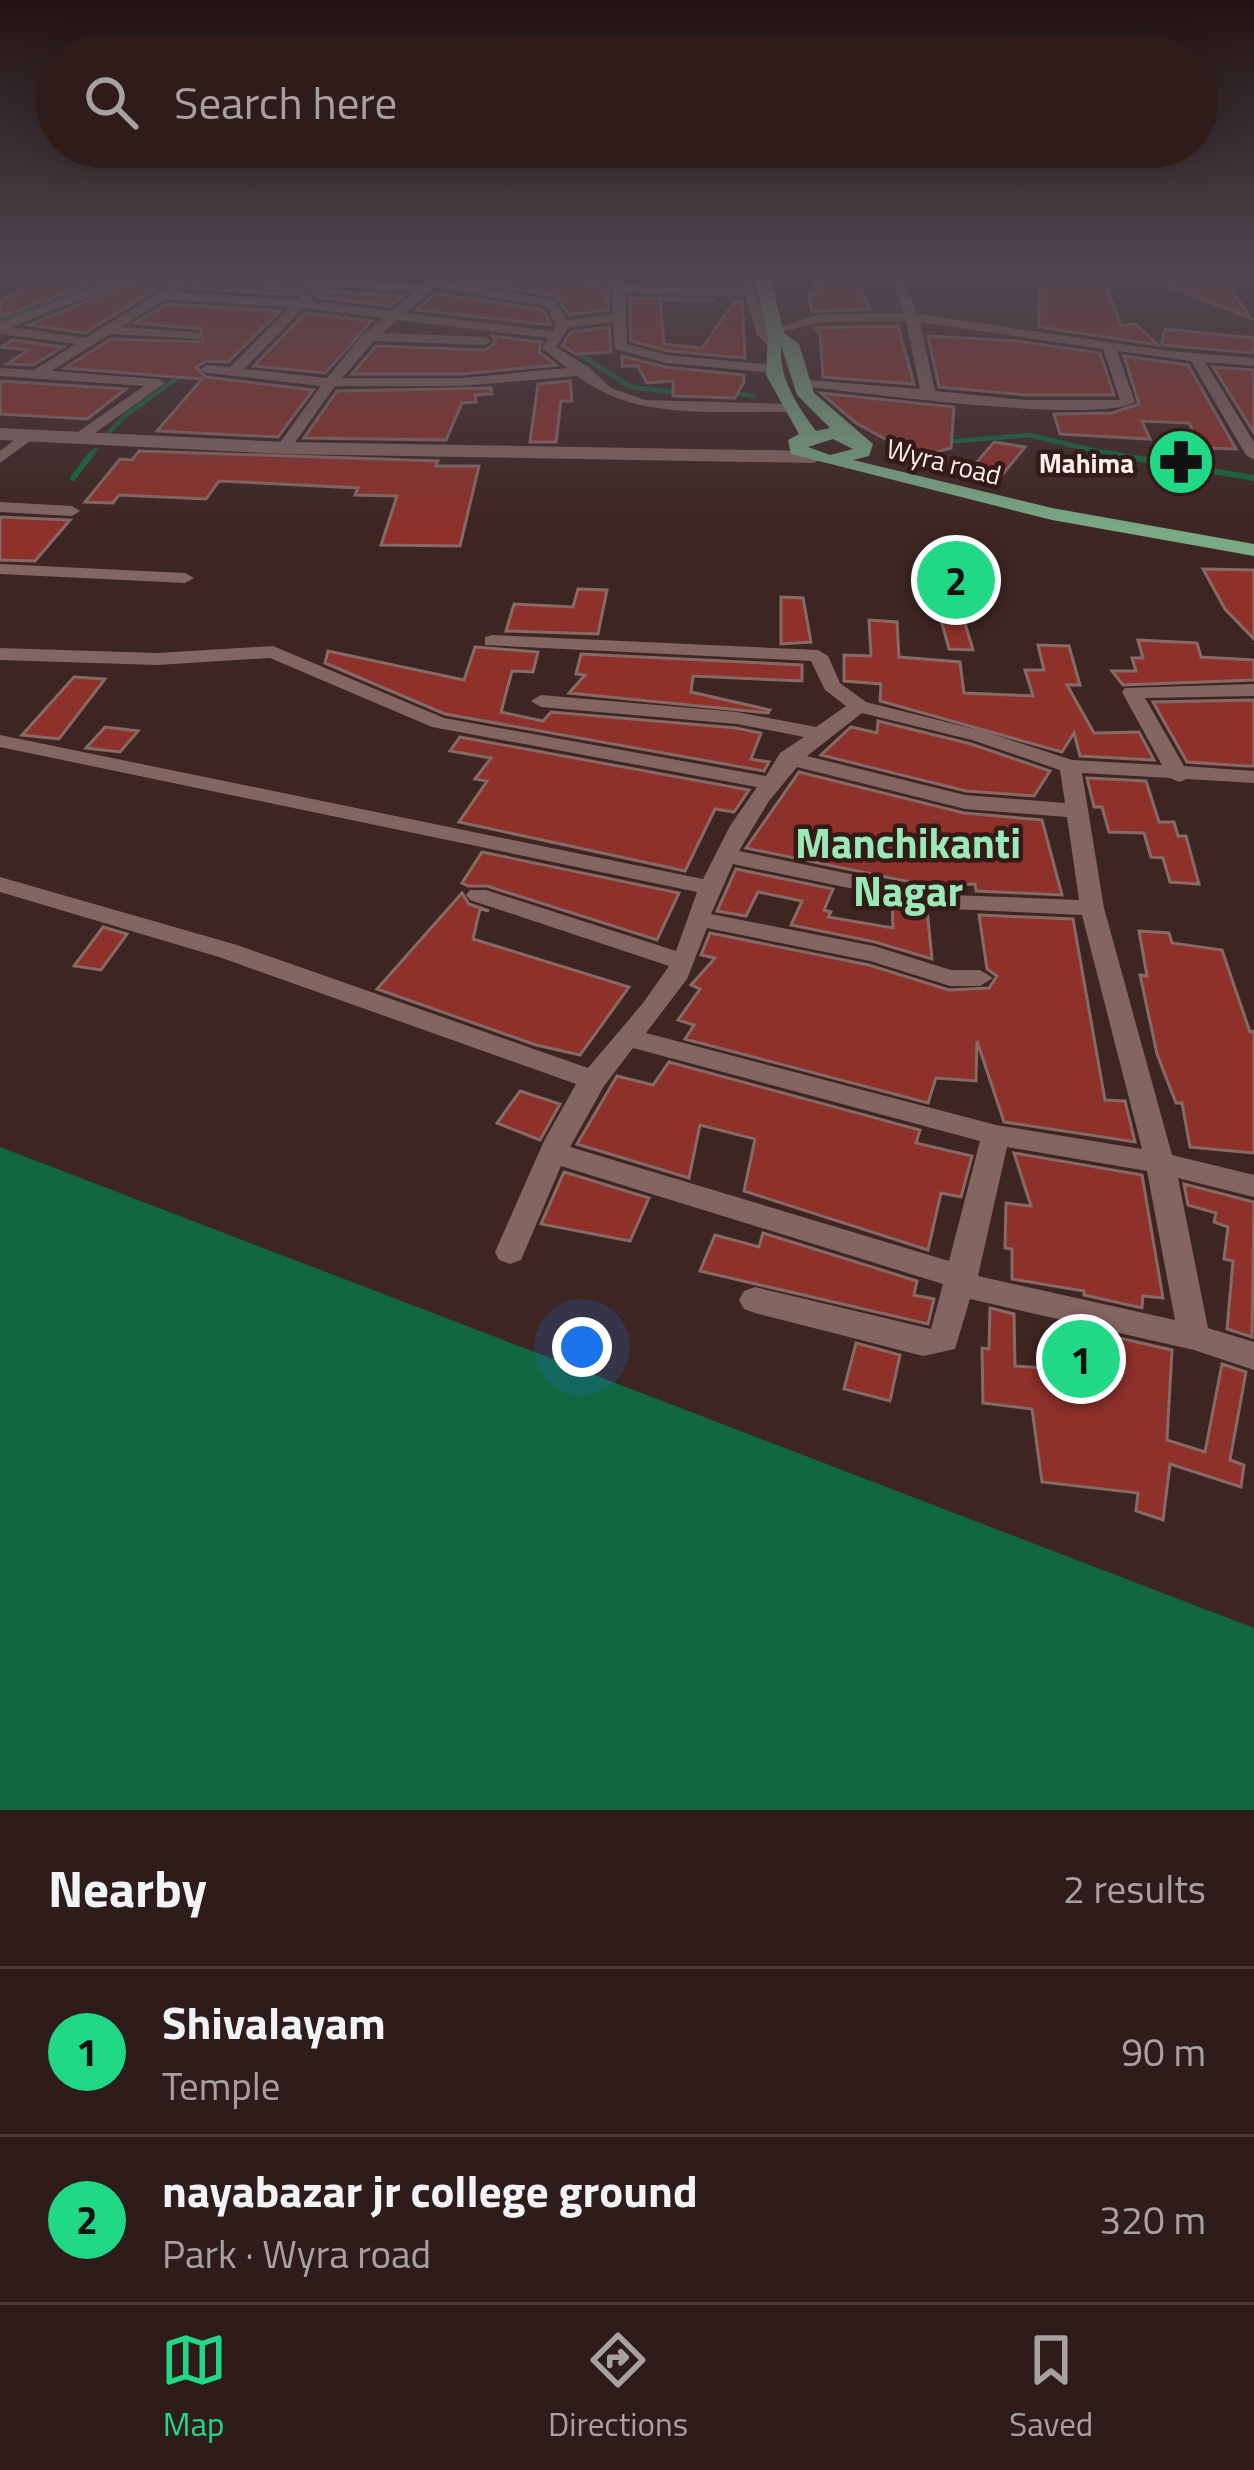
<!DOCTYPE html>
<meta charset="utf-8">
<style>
body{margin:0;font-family:"Titillium Web",sans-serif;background:#3a2927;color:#f1f3f6}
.you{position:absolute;left:582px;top:1347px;width:42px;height:42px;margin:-30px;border:9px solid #fff;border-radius:50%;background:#1a73e8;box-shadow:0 0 0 18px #1a73e833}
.badge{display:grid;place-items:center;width:78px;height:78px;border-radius:50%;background:#21d887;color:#111;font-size:39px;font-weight:700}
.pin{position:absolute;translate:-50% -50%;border:6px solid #fff;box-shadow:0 3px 12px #0006}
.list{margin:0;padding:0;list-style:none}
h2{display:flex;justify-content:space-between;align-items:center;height:156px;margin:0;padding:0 48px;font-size:51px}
h2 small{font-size:39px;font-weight:400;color:#a7a1a2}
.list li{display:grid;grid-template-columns:78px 1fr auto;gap:36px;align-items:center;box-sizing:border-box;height:168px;padding:0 48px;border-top:3px solid #493a39}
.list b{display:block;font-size:45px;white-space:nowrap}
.list p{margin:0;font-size:39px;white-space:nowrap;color:#a7a1a2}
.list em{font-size:39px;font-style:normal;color:#a7a1a2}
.icon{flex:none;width:66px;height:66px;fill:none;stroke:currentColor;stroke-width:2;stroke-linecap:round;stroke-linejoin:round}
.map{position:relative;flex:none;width:1254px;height:1810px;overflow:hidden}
.search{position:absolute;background:#2e1c1a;box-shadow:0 6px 30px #0003;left:36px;right:36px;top:36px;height:132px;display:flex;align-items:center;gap:30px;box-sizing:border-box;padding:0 42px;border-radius:66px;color:#a7a1a2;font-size:45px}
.sheet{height:492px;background:#2e1c1a}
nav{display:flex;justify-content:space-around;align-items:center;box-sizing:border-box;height:168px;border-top:3px solid #493a39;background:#2e1c1a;font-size:33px;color:#a7a1a2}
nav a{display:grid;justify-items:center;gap:6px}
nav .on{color:#21d887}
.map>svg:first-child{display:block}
.water{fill:#11673f}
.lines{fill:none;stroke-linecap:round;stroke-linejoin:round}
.stream-far1{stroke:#11673f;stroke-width:4.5}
.stream{stroke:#11673f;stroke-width:6}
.building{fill:#8e312a;stroke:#876a66;stroke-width:3}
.minor{fill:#836662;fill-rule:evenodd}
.tertiary{fill:#836662;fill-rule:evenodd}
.primary{fill:#79a985;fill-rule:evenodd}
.labels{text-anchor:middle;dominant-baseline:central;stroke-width:9;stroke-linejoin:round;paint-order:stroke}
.far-street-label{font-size:27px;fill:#ffeeeb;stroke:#331b18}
.far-poi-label{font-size:27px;font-weight:bold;fill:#ffeeeb;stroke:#331b18;text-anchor:end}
.district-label{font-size:42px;font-weight:bold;fill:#9be8b9;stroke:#331b18}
</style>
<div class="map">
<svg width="1254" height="1810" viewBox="0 0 1254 1810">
<rect width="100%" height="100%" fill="#3d2522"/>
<!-- water -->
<path class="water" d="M0,1147L1254,1628V1810H0Z"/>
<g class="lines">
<!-- stream-far1 -->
<path class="stream-far1" d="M450,277L474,285L525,290
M0,320L128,277
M571,349L631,387L681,393
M732,393L754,396
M104,437L126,415L204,359
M944,442L1029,435L1118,456
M90,456L95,450"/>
<!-- stream -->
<path class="stream" d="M1106,453L1254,478
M73,478L92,453"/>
</g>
<!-- building -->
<path class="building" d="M48,277H110L0,317V301Z
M144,277H176L85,333L29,325Z
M202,277H257L267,287L304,290L296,295L190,288Z
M477,277L566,278L608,290V310L569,315L556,296L469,281Z
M1040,277H1103L1121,325L1135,324L1158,345L1039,327Z
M1145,277H1215L1226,281L1250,318Z
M814,283H857L870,309L812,312L809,293H817Z
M311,290L403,296L390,306L317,297Z
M436,293L543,310L551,325L416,310Z
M630,298L715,300H660L664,344L702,348L735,301H742L745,358L668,351L631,341Z
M167,304L280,311L228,362L207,361L196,367L206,377L313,390L278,437L157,431L202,379L65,368L111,339L203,342L201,329L135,323Z
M305,313L372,321L325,373L254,366Z
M898,326L914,384L823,377L820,334L814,328Z
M609,327L611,352L576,354L562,346L571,332Z
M1165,329L1254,338V353L1161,345Z
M492,336L541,342L539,352L556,365L462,374H352L376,346L485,350L496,343Z
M928,336L1017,341L1100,353L1114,395H1026L939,387Z
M12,340L63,347L33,365L7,364L28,350L1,347Z
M622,356L665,367L744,375V382L735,398L673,396V381L647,383L638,366H622Z
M1124,356L1188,365L1236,449L1202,448L1189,423L1142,421L1150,439L1060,434L1054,414L1112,413L1139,404Z
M1213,367L1254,370V433Z
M0,381L126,389L87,419L0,414Z
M570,381L572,401H561L556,442H530L538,384Z
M491,388L492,394L475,395L476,402L462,403L446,440L304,438L337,391Z
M821,393L954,407L951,448L918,457L856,423Z
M994,442L1025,447L1002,475L971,469Z
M139,451L438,461L436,466H479L460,546L381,545L397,496L355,495L358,488L219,481L206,499L119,495L113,503L85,502L120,459L132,460Z
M0,517L70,520L35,561L0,560Z
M1203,569L1254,570V639L1225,609Z
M578,589L607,590L598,634L506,631L514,604L573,607Z
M781,597L803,598L811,642L781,644Z
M938,609L961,610L973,650L949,649Z
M869,620L897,622L899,657L960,662L964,693L1033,696L1025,670H1044L1038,645L1069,646L1080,685H1067L1094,733L1139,732L1154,760L1080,756L1074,733L1062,752L880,701L881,684L844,681V655L871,656Z
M1138,640L1197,643L1201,657L1254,660V680L1123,685L1112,671H1136L1132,658H1143Z
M475,647L538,652L533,672L512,671L501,712L543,721L551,712L736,728L761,733L751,759L769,762L764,771L445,714L325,663L328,651L464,680Z
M581,654L802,665V681L693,676L691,692L770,710L768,713L569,693L585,675L576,674Z
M74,677L105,679L59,739L22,735Z
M1254,700V766H1246L1187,762L1153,702Z
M878,721L971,744L1050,771L1034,796L966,791L821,755L851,727L877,733Z
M105,727L138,731L120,752L86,748Z
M460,737L749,790L734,812L715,809L685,871L459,822L487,781L475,779L491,758L450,751Z
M799,772L964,813L1042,820L1062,895L976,891L975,884L925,885L746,848Z
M1087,778L1146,781L1159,822H1174L1178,836H1186L1199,884L1170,882L1163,858L1151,857L1144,833L1109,832L1102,807H1094Z
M482,852L679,893L657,940L487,886H468L462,883Z
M736,869L833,889L824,910L831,912L828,917L893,928L892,901L927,909L932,959L875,942L791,925L802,901L758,892L746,916L717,911Z
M462,893L469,904L489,911L480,909L473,939L629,987L580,1055L536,1045L377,989Z
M979,915L1073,919L1105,1100L1125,1101L1135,1142L1004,1122L977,1041L976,1081L936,1078L928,1103L685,1039L694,1025L678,1020L700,989L691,985L715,958L701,955L710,933L869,965L949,990L989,988L997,976L987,969Z
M103,927L127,934L101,970L74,966Z
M1139,931L1169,933L1172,943L1222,950L1250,1032L1254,1031V1153L1190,1147L1182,1103H1176L1157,1054L1140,975L1147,976Z
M669,1062L920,1130L916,1143L972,1156L961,1197L941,1193L928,1250L744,1191L755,1139L700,1125L689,1178L577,1144L617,1076L653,1085Z
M520,1091L560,1104L540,1140L497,1123Z
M1014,1153L1142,1175L1163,1298L1143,1296L1142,1308L1084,1295V1291L1012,1279V1249L1005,1248L1006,1203L1031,1206Z
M564,1172L649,1198L630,1241L541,1224Z
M1184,1184L1254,1202L1252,1337L1227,1329L1233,1261L1224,1259L1228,1227L1214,1222L1216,1213L1188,1205Z
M763,1233L917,1281L914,1295L934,1299L928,1324L700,1271L715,1235L759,1247Z
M990,1308L1014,1314L1015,1366L1084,1371V1330L1172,1350L1167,1440L1205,1452L1222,1364L1246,1372L1230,1460L1244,1465L1241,1487L1170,1464L1163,1520L1136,1511L1138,1493L1042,1482L1032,1409L983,1403L982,1348L989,1349Z
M856,1343L900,1355L890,1401L844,1389Z"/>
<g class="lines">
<!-- minor -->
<path class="minor" d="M0,277H11L0,283Z
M123,277H140L11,327L86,338L184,277H198L177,292L297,300L307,293L313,297L310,301L391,311L415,292L267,283L261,279L293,277L424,285L433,280L555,300L567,320L613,314L612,286L570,277H624V285L744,289L741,280L749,277L769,331L820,314L904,313L891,277H903L917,314L1169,351L1254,358V366L1205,362L1254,442V460L1246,455L1191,361L1117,351L1135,402C1097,425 858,392 800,386L795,385V379L920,389L906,321L821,322L771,335L778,344L771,348L757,335L746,297L625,293L627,344L667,355L775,365L782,369L775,373L666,363L615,349L613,322L568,328L556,347L590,368L611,388L645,400L789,404L796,408L789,412C717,410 637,422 577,376L462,386H335L289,451L284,453L276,448L321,386L207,373L200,369L207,365L230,367L290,307L166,299L121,327L195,332L200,333V339L110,334L51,371L158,379L165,383L85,440H75V434L144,386L0,376V368L34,370L76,344L0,334V322ZM435,288L546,306L556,325L553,331L405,313ZM303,308L384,318L363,334L327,378L244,369ZM397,320L548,338L542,348L567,368L462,378H342L374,341L485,345L492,341L485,337L382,333ZM920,322L1103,349L1120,400H1026L935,391Z
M1238,277H1251L1254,289Z
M25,432L38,435L0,463V451Z
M0,502L72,506L80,511L72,516L0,512Z
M0,564L185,573L194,578L185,583L0,574Z
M492,635L818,650L828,656L840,683L866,702L986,732L1072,760L1162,765L1122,692L1125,688L1254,684V696L1145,698L1184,766L1254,771V783L1187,779L1179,782L1170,778L1082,773L1104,908L1172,1155L1254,1175V1197L1178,1178L1208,1328L1254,1342V1370L1194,1350L970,1299L955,1349L923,1356L755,1313L744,1309L739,1300L744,1291L755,1287L931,1329L943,1284L561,1166L521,1260L510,1264L499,1260L495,1252L544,1141L576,1084L219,957L0,892V877L237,945L588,1068L643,1003L669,966L470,900L466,895L470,890H486L676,951L697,892L0,747V735L703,879L730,826L757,787L432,727L270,658L157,665L0,660V648L157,653L273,646L444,718L766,776L780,753L804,737L737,724L541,707L531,701L541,695L737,712L816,727L846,706L825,690L811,661L485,645V637ZM862,713L972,740L1060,770L1065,803L965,795L807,756ZM797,767L965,809L1067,817L1079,900L951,895L739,851L769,801ZM733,864L951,909L1082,915L1142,1149L996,1125L646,1033L687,979L707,928L870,961L950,986H980L993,978L980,970H951L874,946L711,914ZM633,1048L980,1141L949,1261L570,1147L604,1086ZM1007,1147L1147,1171L1175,1320L978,1276Z"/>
<!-- tertiary -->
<path class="tertiary" d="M0,428L284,442L814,451L824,457L814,463L284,454L0,440Z"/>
<!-- primary -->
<path class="primary" d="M754,277H770L784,333L799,344L814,393L873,444L869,456L853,460L1052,508L1254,544V556L1052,520L791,454L788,440L799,434L766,375L768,336ZM781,346L797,395L830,428L816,431C797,405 779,379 781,346ZM833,439L853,449L830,455L808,447Z"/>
</g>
<!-- sky -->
<linearGradient id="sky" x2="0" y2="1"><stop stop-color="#221413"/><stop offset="0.52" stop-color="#51464f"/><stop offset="1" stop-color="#51464f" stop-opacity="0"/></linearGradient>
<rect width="1254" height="530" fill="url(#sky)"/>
<!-- icons -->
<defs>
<symbol id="pharmacy-disc" viewBox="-11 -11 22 22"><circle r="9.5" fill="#21d887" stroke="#331b18"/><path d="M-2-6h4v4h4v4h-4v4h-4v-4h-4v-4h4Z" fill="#111"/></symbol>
</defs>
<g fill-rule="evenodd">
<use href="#pharmacy-disc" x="1143" y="424" width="76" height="76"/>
</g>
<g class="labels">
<!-- far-street labels -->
<g class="far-street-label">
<text transform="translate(944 461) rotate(14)">Wyra road</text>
</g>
<!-- far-poi labels -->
<g class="far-poi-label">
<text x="1134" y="462">Mahima</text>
</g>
<!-- district labels -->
<g class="district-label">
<text x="908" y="842">Manchikanti<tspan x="908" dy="48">Nagar</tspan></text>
</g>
</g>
</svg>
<div class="you"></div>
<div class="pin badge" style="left:1081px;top:1359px">1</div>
<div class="pin badge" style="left:956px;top:580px">2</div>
<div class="search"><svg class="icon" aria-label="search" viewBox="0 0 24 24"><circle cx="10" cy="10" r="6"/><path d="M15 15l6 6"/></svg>Search here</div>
</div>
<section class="sheet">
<h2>Nearby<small>2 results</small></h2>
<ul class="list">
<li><span class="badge">1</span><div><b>Shivalayam</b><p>Temple</p></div><em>90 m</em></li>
<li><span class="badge">2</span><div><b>nayabazar jr college ground</b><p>Park · Wyra road</p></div><em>320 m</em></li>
</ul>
</section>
<nav>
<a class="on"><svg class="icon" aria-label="map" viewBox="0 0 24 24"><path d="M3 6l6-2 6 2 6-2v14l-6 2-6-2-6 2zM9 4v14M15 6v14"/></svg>Map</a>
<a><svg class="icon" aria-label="directions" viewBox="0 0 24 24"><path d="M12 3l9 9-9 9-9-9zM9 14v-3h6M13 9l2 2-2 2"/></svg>Directions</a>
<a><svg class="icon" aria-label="saved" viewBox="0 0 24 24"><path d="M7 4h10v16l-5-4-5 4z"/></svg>Saved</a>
</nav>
